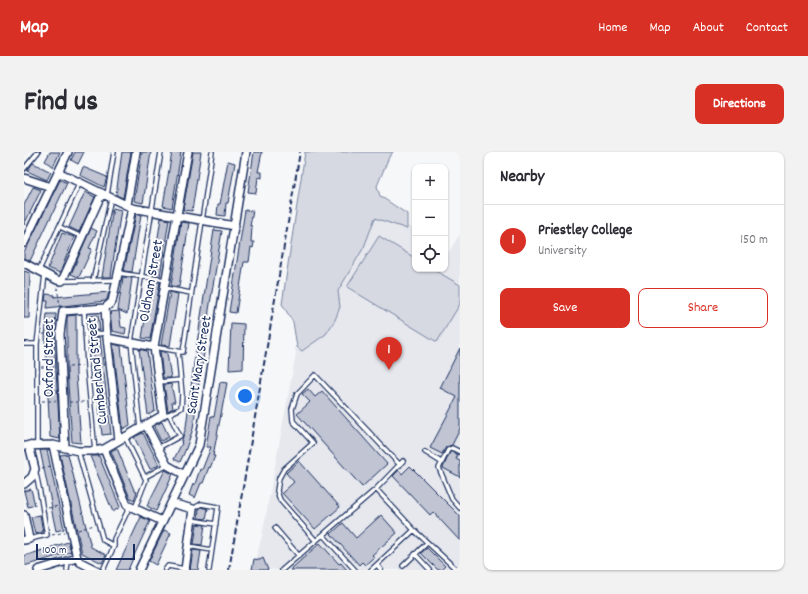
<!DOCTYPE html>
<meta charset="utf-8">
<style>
body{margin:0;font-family:Dekko,sans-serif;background:#f2f2f3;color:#2b2b33}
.controls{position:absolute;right:12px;top:12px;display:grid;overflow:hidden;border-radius:8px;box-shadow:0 1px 3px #0004}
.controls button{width:36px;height:36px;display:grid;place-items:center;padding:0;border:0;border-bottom:1px solid #e1e1e2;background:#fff;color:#2b2b33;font:20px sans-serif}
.scale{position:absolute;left:12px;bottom:10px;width:99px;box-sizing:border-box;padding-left:4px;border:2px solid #1b2f5e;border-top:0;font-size:11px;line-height:14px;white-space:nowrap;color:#1b2f5e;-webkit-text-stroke:3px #fff;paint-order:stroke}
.you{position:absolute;left:221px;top:244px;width:14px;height:14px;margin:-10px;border:3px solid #fff;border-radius:50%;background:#1a73e8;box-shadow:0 0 0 6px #1a73e833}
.badge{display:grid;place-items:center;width:26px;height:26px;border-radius:50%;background:#d93025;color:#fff;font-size:13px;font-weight:700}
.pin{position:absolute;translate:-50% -33px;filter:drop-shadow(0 1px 2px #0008)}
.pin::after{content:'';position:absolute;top:21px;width:14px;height:12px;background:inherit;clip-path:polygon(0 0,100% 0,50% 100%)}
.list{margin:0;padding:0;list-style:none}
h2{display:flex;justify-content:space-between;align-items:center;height:52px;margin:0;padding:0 16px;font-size:17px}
h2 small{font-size:13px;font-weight:400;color:#7c7c81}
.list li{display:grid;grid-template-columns:26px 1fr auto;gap:12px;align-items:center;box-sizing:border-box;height:72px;padding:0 16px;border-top:1px solid #e1e1e2}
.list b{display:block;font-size:15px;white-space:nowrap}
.list p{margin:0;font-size:13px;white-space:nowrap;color:#7c7c81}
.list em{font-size:13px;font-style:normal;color:#7c7c81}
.actions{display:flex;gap:8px;padding:12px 16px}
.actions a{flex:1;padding:9px 0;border:1px solid #d93025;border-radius:8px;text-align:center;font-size:14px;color:#d93025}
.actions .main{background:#d93025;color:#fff}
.icon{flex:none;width:22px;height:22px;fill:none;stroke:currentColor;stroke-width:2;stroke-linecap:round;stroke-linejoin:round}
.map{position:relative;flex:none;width:436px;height:418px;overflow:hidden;border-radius:8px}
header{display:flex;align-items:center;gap:24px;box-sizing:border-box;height:56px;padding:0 20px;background:#d93025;color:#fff}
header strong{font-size:19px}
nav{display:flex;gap:22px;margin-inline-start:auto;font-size:14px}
.intro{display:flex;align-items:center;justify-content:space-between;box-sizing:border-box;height:96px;padding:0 24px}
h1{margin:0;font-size:28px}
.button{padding:10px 18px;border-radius:8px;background:#d93025;color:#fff;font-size:14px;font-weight:700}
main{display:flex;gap:24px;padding:0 24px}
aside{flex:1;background:#fff;border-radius:8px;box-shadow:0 1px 3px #0004}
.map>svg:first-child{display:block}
.built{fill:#e6e8ee}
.green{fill:#d6d9e2;stroke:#7884a0}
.building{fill:#c0c4d3;stroke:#1b2f5e}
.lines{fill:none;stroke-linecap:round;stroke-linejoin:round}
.lane-casing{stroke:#1b2f5e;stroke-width:6}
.street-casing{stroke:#1b2f5e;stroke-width:10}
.path{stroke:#1b2f5e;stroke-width:1;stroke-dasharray:3 3;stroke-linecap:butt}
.lane{stroke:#fff;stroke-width:3.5}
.street{stroke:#fff;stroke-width:7}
.rail{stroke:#1b2f5e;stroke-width:2;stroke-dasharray:6 3;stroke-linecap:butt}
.labels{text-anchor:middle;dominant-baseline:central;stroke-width:3.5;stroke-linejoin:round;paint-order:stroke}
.street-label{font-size:15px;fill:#1b2f5e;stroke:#fff}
</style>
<header>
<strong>Map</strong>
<nav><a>Home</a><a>Map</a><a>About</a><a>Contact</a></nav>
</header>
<div class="intro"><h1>Find us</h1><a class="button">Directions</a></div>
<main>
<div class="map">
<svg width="436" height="418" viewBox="0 0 436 418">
<rect width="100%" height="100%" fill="#f6f7f9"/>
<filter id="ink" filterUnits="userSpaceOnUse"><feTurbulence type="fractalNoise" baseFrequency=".025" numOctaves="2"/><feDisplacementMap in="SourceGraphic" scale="8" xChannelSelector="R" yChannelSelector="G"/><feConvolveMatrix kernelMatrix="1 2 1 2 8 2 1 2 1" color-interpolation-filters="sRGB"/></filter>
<g filter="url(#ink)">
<!-- built -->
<path class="built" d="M341,45L391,78V117H421V97L425,100L436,82V418H229L238,384L272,201L271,196Z"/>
<!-- green -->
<path class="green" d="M281,0H369L365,5L353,34L356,44L383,62V77L351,66L340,95L314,139L316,155L311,168L302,182L278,199L273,195L269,170L258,152Z
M355,84L391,106V117H409L436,133V152L413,190L323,135Z"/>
<!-- building -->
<path class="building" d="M26,0H36L29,15L21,9Z
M51,0H60L54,12L47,8Z
M98,0H107L99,46L92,43Z
M118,0H127L119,51L110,49Z
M148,0H157L148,56L139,54Z
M169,0H177L168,59L159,58Z
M230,0H238L234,20H238V26L234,25L232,41L224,40Z
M204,9L211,11L204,51H202L201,64L193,63L194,52H196Z
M9,11L27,20L23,28L3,19Z
M59,15L83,25L80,35L56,23Z
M36,28L43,31L6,109L0,106V100L4,93Z
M9,35L17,38L0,73V53Z
M61,40L71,45L55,80L45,75Z
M89,56L97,58L89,110L87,125H78Z
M221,58L229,59L226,74H228L227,90H230L229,96L227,95L225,110H220L212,161L205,160Z
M112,62L117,63L108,120L100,119Z
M137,66L145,68L136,124L128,123Z
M157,70L165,71L155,135L147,134Z
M67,76L73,79L65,96L68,97L55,125H54L47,122Z
M190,78L198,79L185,158L184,171H185L175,231L169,277L161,299L156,310L150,307L158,291H157L162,275L170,211Z
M38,81L50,85L36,121L24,116Z
M0,119L6,121L5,166H0Z
M99,125L108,126L103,162L94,158Z
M127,129L136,130L126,187L118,186Z
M85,140L83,147L81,149L23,156L24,149H21L22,142L31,143L30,145Z
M146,140L154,142L146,194L137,193Z
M95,159L97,175L102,176L101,182L88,179L86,160Z
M23,162H32L30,184L36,287L26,285L21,185Z
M52,163V222L57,291L48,290L43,218V164Z
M74,163L76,178L67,179L65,164Z
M207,171L220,172L219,217L205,218Z
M76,185L87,282L78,283L68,186Z
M89,192L97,194L106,273L99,277Z
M436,196V277L428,293L422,295L418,302L406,296L433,245L416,236Z
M115,197L123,199L131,259L124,263Z
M136,199L143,201L147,226H139Z
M196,230L203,231L189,304H191L186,316L185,315L179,331H177L171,346L165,343L169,332H171L176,317L178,318L187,295H182L187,264L190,265Z
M147,232L151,250H148L149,256L144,259L140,233Z
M284,237L291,245L298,239L363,312L338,335L273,262L286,250L278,242Z
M138,270L145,285L137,289L130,275L131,273Z
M119,281L135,313L126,317L110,285Z
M93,296L110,338L113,340L110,348L106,346L87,299Z
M16,298H23L40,377L32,379L27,355H28Z
M426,300H428L434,303L432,307L436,309V325L419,316Z
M44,302L67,395L82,403L78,411L58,401L36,303Z
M66,304H75L96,355L89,360Z
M275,309L316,355L291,377L258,341L270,330L262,321Z
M386,314L436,364V389L409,360L406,363L369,324L375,318L378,322Z
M141,318L149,322L132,359L123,354Z
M7,337L11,353L4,355L0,339Z
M178,355L184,357L182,367L174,366L175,357Z
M16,363L19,380L11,382L7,365Z
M357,363L373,381L348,403L350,405L341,413L338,410L335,413L307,382L319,371L332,386Z
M117,365L126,369L113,397L104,418H92Z
M173,372L181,373L178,393L170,392Z
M140,378L147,381L132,413L125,409Z
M44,390L47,400L0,414V404Z
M296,391L315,412L317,411L323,418H266Z
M403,396L421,414L417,418H414L397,401Z
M169,398L177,399L174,418H166Z
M239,406L244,418H228L230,407L236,408Z"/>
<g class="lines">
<defs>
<path id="lane" d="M0,17L14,0
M83,43L90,0
M36,75L58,85
M15,118L56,30
M94,121L142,128
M38,129L92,128
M69,129L87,46
M140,136L167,141
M60,158L63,214L71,299
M61,183L83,181
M0,192H13
M130,195L159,200L188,0
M135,230L156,228
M139,263L145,262L157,256L158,242L154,199
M116,276L107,190L137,0
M101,285L122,328L111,356
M13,293V192L21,122
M134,296L156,284L145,262
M54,299L79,388L90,394
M401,300L417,310
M436,300L428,296L424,298L415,316L428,347L436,356
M121,325L143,313
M352,337L390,378L433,418
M169,357L177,352L194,355L185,418
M168,368L192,372
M251,376L275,404
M299,383L331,418
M5,387L23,383C19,362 17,340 11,318
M292,389L256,348L253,339L255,326L260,317L289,291L269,269L268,257L273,242L291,223L376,313
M164,394L188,398
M391,402L406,418
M353,413L357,418
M379,414L403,391
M43,418L44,409
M79,418L90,394V387L106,354
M141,418L144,414L161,417
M258,418L352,337L379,309
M347,418L390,378"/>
<path id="street" d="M34,20L108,56L211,74
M0,26L27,35
M103,53L112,0
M0,91L44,0
M0,111L33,128L38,129L78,41
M81,156L83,186L95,288
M81,156L88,150L108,56
M83,186L130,195
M122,273L143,313L161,323
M29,293L53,406L56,410L72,418
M0,294L29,293L54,299H71L80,297L139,263L130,195L164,0
M41,295L36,182L39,159L81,156
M80,297L103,353L138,369
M0,332L8,325L11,317L5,293
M147,351L169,357L161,418
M0,363L5,387L0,388
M14,418L53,406
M115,418L175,293L222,0"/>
</defs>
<!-- lane casing -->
<use href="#lane" class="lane-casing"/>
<!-- street casing -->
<use href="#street" class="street-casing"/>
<!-- path -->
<path class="path" d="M33,135L36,154
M19,182H30
M17,215H30
M45,215L58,214
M18,249H32
M45,250H60
M18,316L27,314
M24,356L35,354
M54,378L70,373
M28,383L41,380"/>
<!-- lane -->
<use href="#lane" class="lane"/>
<!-- street -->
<use href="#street" class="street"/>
<!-- rail -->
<path class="rail" d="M205,418L276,0"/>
</g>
</g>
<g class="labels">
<!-- street labels -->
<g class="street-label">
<text transform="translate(128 129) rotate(-80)">Oldham Street</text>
<text transform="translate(26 206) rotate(-90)">Oxford Street</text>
<text transform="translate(176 213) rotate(-81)">Saint Mary Street</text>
<text transform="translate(74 219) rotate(-96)">Cumberland Street</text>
</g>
</g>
</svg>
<div class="controls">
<button>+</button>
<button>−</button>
<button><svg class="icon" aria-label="locate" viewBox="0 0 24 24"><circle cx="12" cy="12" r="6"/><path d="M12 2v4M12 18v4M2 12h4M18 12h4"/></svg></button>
</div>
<div class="scale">100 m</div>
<div class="you"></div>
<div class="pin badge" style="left:365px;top:218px">1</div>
</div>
<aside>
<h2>Nearby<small></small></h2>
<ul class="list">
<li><span class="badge">1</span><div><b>Priestley College</b><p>University</p></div><em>150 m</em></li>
</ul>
<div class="actions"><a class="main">Save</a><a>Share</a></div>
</aside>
</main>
